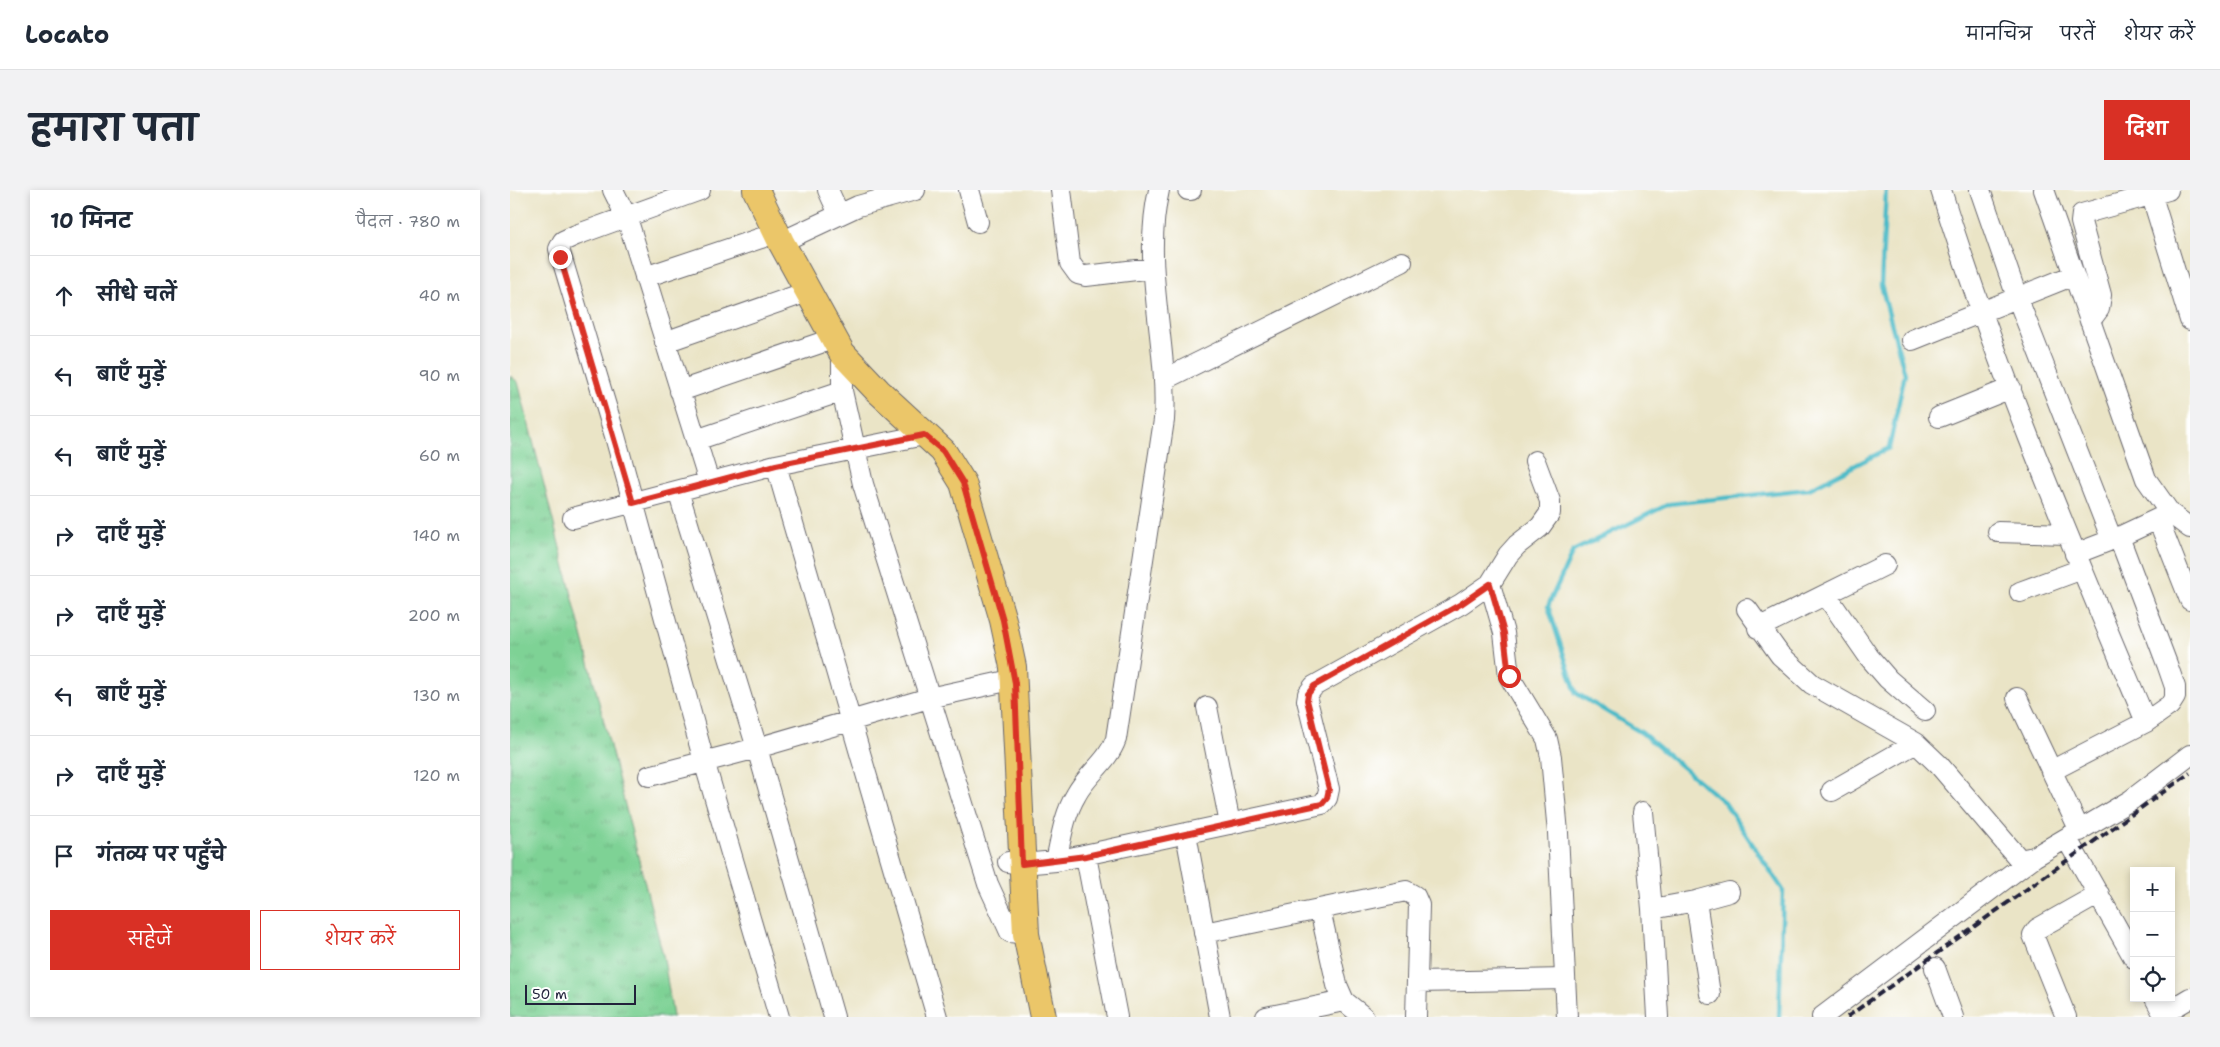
<!DOCTYPE html>
<html lang="hi">
<meta charset="utf-8">
<style>
body{margin:0;font-family:"Shantell Sans","Playpen Sans Deva",sans-serif;background:#f2f2f3;color:#1f2937}
.controls{position:absolute;right:15px;bottom:15px;display:grid;overflow:hidden;border-radius:0px;box-shadow:0 2px 8px #0003}
.controls button{width:45px;height:45px;display:grid;place-items:center;padding:0;border:0;border-bottom:1px solid #e0e1e3;background:#fff;color:#1f2937;font:25px sans-serif}
.scale{position:absolute;left:15px;bottom:12px;width:111px;box-sizing:border-box;padding-left:5px;border:2px solid #22223b;border-top:0;font-size:14px;line-height:18px;white-space:nowrap;color:#22223b;-webkit-text-stroke:4px #fff;paint-order:stroke}
.stop{position:absolute;width:15px;height:15px;margin:-11px;border:4px solid #d93025;border-radius:50%;background:#fff}
.stop.end{background:#d93025;border-color:#fff;box-shadow:0 1px 5px #0008}
.list{margin:0;padding:0;list-style:none}
h2{display:flex;justify-content:space-between;align-items:center;height:65px;margin:0;padding:0 20px;font-size:21px}
h2 small{font-size:16px;font-weight:400;color:#747a83}
.list li{display:grid;grid-template-columns:32px 1fr auto;gap:15px;align-items:center;box-sizing:border-box;height:80px;padding:0 20px;border-top:1px solid #e0e1e3}
.list b{display:block;font-size:19px;white-space:nowrap}
.list em{font-size:16px;font-style:normal;color:#747a83}
.actions{display:flex;gap:10px;padding:15px 20px}
.actions a{flex:1;padding:11px 0;border:1px solid #d93025;border-radius:0px;text-align:center;font-size:18px;color:#d93025}
.actions .main{background:#d93025;color:#fff}
.icon{flex:none;width:28px;height:28px;fill:none;stroke:currentColor;stroke-width:2;stroke-linecap:round;stroke-linejoin:round}
.map{position:relative;flex:none;width:1680px;height:827px;overflow:hidden;border-radius:0px}
header{display:flex;align-items:center;gap:30px;box-sizing:border-box;height:70px;padding:0 25px;background:#fff;border-bottom:1px solid #e0e1e3}
header strong{font-size:24px}
nav{display:flex;gap:28px;margin-inline-start:auto;font-size:18px}
.intro{display:flex;align-items:center;justify-content:space-between;box-sizing:border-box;height:120px;padding:0 30px}
h1{margin:0;font-size:35px}
.button{padding:12px 22px;border-radius:0px;background:#d93025;color:#fff;font-size:18px;font-weight:700}
main{display:flex;gap:30px;padding:0 30px}
aside{flex:1;background:#fff;border-radius:0px;box-shadow:0 2px 8px #0003}
.map>svg:first-child{display:block}
.grass{fill:url(#grass-tufts);stroke:#507a68}
.lines{fill:none;stroke-linecap:round;stroke-linejoin:round}
.stream{stroke:#4ebbc8;stroke-width:4.5}
.minor-casing{stroke:#68666c;stroke-width:22}
.major-casing{stroke:#68666c;stroke-width:28}
.minor{stroke:#fff;stroke-width:20}
.major{stroke:#ebc669;stroke-width:26}
.rail{stroke:#22223b;stroke-width:4;stroke-dasharray:8 4;stroke-linecap:butt}
.route{stroke:#d93025;stroke-width:6}
</style>
<header>
<strong>Locato</strong>
<nav><a>मानचित्र</a><a>परतें</a><a>शेयर करें</a></nav>
</header>
<div class="intro"><h1>हमारा पता</h1><a class="button">दिशा</a></div>
<main>
<aside>
<h2>10 मिनट<small>पैदल · 780 m</small></h2>
<ul class="list">
<li><svg class="icon" aria-label="ahead" viewBox="0 0 24 24"><path d="M12 20V5M6 11l6-6 6 6"/></svg><div><b>सीधे चलें</b></div><em>40 m</em></li>
<li><svg class="icon" aria-label="left" viewBox="0 0 24 24"><path d="M17 20v-9H6M10 6l-5 5 5 5"/></svg><div><b>बाएँ मुड़ें</b></div><em>90 m</em></li>
<li><svg class="icon" aria-label="left" viewBox="0 0 24 24"><path d="M17 20v-9H6M10 6l-5 5 5 5"/></svg><div><b>बाएँ मुड़ें</b></div><em>60 m</em></li>
<li><svg class="icon" aria-label="right" viewBox="0 0 24 24"><path d="M7 20v-9h11M14 6l5 5-5 5"/></svg><div><b>दाएँ मुड़ें</b></div><em>140 m</em></li>
<li><svg class="icon" aria-label="right" viewBox="0 0 24 24"><path d="M7 20v-9h11M14 6l5 5-5 5"/></svg><div><b>दाएँ मुड़ें</b></div><em>200 m</em></li>
<li><svg class="icon" aria-label="left" viewBox="0 0 24 24"><path d="M17 20v-9H6M10 6l-5 5 5 5"/></svg><div><b>बाएँ मुड़ें</b></div><em>130 m</em></li>
<li><svg class="icon" aria-label="right" viewBox="0 0 24 24"><path d="M7 20v-9h11M14 6l5 5-5 5"/></svg><div><b>दाएँ मुड़ें</b></div><em>120 m</em></li>
<li><svg class="icon" aria-label="arrive" viewBox="0 0 24 24"><path d="M6 21V4h12l-3 4 3 4H6"/></svg><div><b>गंतव्य पर पहुँचे</b></div></li>
</ul>
<div class="actions"><a class="main">सहेजें</a><a>शेयर करें</a></div>
</aside>
<div class="map">
<svg width="1680" height="827" viewBox="0 0 1680 827">
<defs>
<pattern id="grass-tufts" width="24" height="20" patternUnits="userSpaceOnUse" patternTransform="scale(1.25)"><rect width="24" height="20" fill="#7ed295"/><path d="M3 7l-1-3M5 7V3M7 7l1-3M15 17l-1-3M17 17v-4M19 17l1-3" fill="none" stroke="#6db481"/></pattern>
</defs>
<rect width="100%" height="100%" fill="#fff"/>
<filter id="ink" filterUnits="userSpaceOnUse"><feTurbulence type="fractalNoise" baseFrequency=".02" numOctaves="2"/><feDisplacementMap in="SourceGraphic" scale="10" xChannelSelector="R" yChannelSelector="G"/><feConvolveMatrix kernelMatrix="1 2 1 2 8 2 1 2 1" color-interpolation-filters="sRGB"/></filter>
<filter id="wash" filterUnits="userSpaceOnUse"><feTurbulence type="fractalNoise" baseFrequency=".0096" numOctaves="4" result="noise"/><feDisplacementMap in="SourceGraphic" scale="20" xChannelSelector="R" yChannelSelector="G"/><feGaussianBlur stdDeviation="1.12" result="paint"/><feColorMatrix in="noise" values="0 0 0 0 0 0 0 0 0 0 0 0 0 0 0 0 0 1.4 0 .05"/><feComposite in="paint" operator="in"/></filter>
<g filter="url(#wash)">
<rect width="100%" height="100%" fill="#eae4c6"/>
<!-- grass -->
<path class="grass" d="M0,186L8,192L154,769L163,827H0Z"/>
<g class="lines">
<!-- stream -->
<path class="stream" d="M1269,827L1273,700L1215,613L1132,543L1066,503L1038,416L1063,361L1159,314L1299,299L1379,258L1395,184L1371,95L1376,0"/>
</g>
</g>
<g filter="url(#ink)">
<g class="lines">
<defs>
<path id="minor" d="M103,0L117,28L199,292
M190,0L66,45L53,51L49,59L105,246L194,571L269,827
M318,0L329,24
M459,0L468,32
M551,0L560,73L568,84L576,86L643,78
M678,0H681
M1431,0C1487,181 1563,358 1636,532
M1470,0L1507,107L1602,350
M1534,0L1636,289L1660,323L1680,338
M1640,0L1680,130
M271,52L348,16L405,0
M135,87L266,43
M1580,131L1589,119L1591,105L1571,32L1572,24L1658,0
M1402,150L1564,85
M155,152L297,102
M332,163V201L353,294L478,694L500,742L516,744
M655,189L892,72
M170,201L322,149
M1429,227L1501,198
M186,250L332,201
M266,275L427,827
M168,301L247,558L324,827
M63,328L266,275L414,245
M1648,329L1680,410
M1488,342L1557,344
M1565,364L1609,347L1660,323
M980,394L994,443L999,486L1037,549L1041,567L1048,643L1057,827
M1510,402L1572,379
M1316,405L1359,467L1378,489L1415,521
M1237,419L1270,465L1302,494L1406,553L1429,575L1510,670L1524,667L1621,610L1680,565
M1248,438L1375,375
M1507,508L1570,641
M697,517L720,634
M1541,581L1636,532L1660,515L1665,507V497L1657,474L1609,347
M139,586L247,558L419,508L492,492L505,493
M1322,601L1406,553
M1133,622L1142,719L1148,827
M676,644L710,827
M1557,649L1624,768
M576,666L607,827
M546,671C551,649 554,625 566,605C577,584 598,572 606,549L654,230C659,153 631,77 649,0
M498,672L512,674L546,671L812,614L817,608L819,599L797,510L798,504L804,496L951,414L980,394L998,365L1007,355L1030,337L1040,323V311L1025,271
M1186,711L1200,804
M1142,719L1186,711L1219,702
M810,720L827,795L834,811L854,827
M694,743L896,701L905,706L909,715L906,827
M1425,778L1443,827
M907,792L1055,789
M1645,808L1655,827
M1653,824L1680,808
M756,827L834,811
M1312,827L1524,667
M1556,827L1523,745L1527,739L1589,704"/>
<path id="major" d="M246,0L271,52L332,163L368,201L433,261L453,293L493,430L503,477L516,744L533,827"/>
</defs>
<!-- minor casing -->
<use href="#minor" class="minor-casing"/>
<!-- major casing -->
<use href="#major" class="major-casing"/>
<!-- minor -->
<use href="#minor" class="minor"/>
<!-- major -->
<use href="#major" class="major"/>
<!-- rail -->
<path class="rail" d="M1337,827L1680,583"/>
</g>
</g>
<g class="lines" filter="url(#ink)">
<!-- route -->
<path class="route" d="M50,67L123,313L266,275L414,245L433,261L453,293L493,430L505,493L512,674L576,666L812,614L817,608L819,599L797,510L798,504L804,496L951,414L980,394L994,443L999,486"/>
</g>
</svg>
<div class="controls">
<button>+</button>
<button>−</button>
<button><svg class="icon" aria-label="locate" viewBox="0 0 24 24"><circle cx="12" cy="12" r="6"/><path d="M12 2v4M12 18v4M2 12h4M18 12h4"/></svg></button>
</div>
<div class="scale">50 m</div>
<div class="stop" style="left:999px;top:486px"></div>
<div class="stop end" style="left:50px;top:67px"></div>
</div>
</main>
